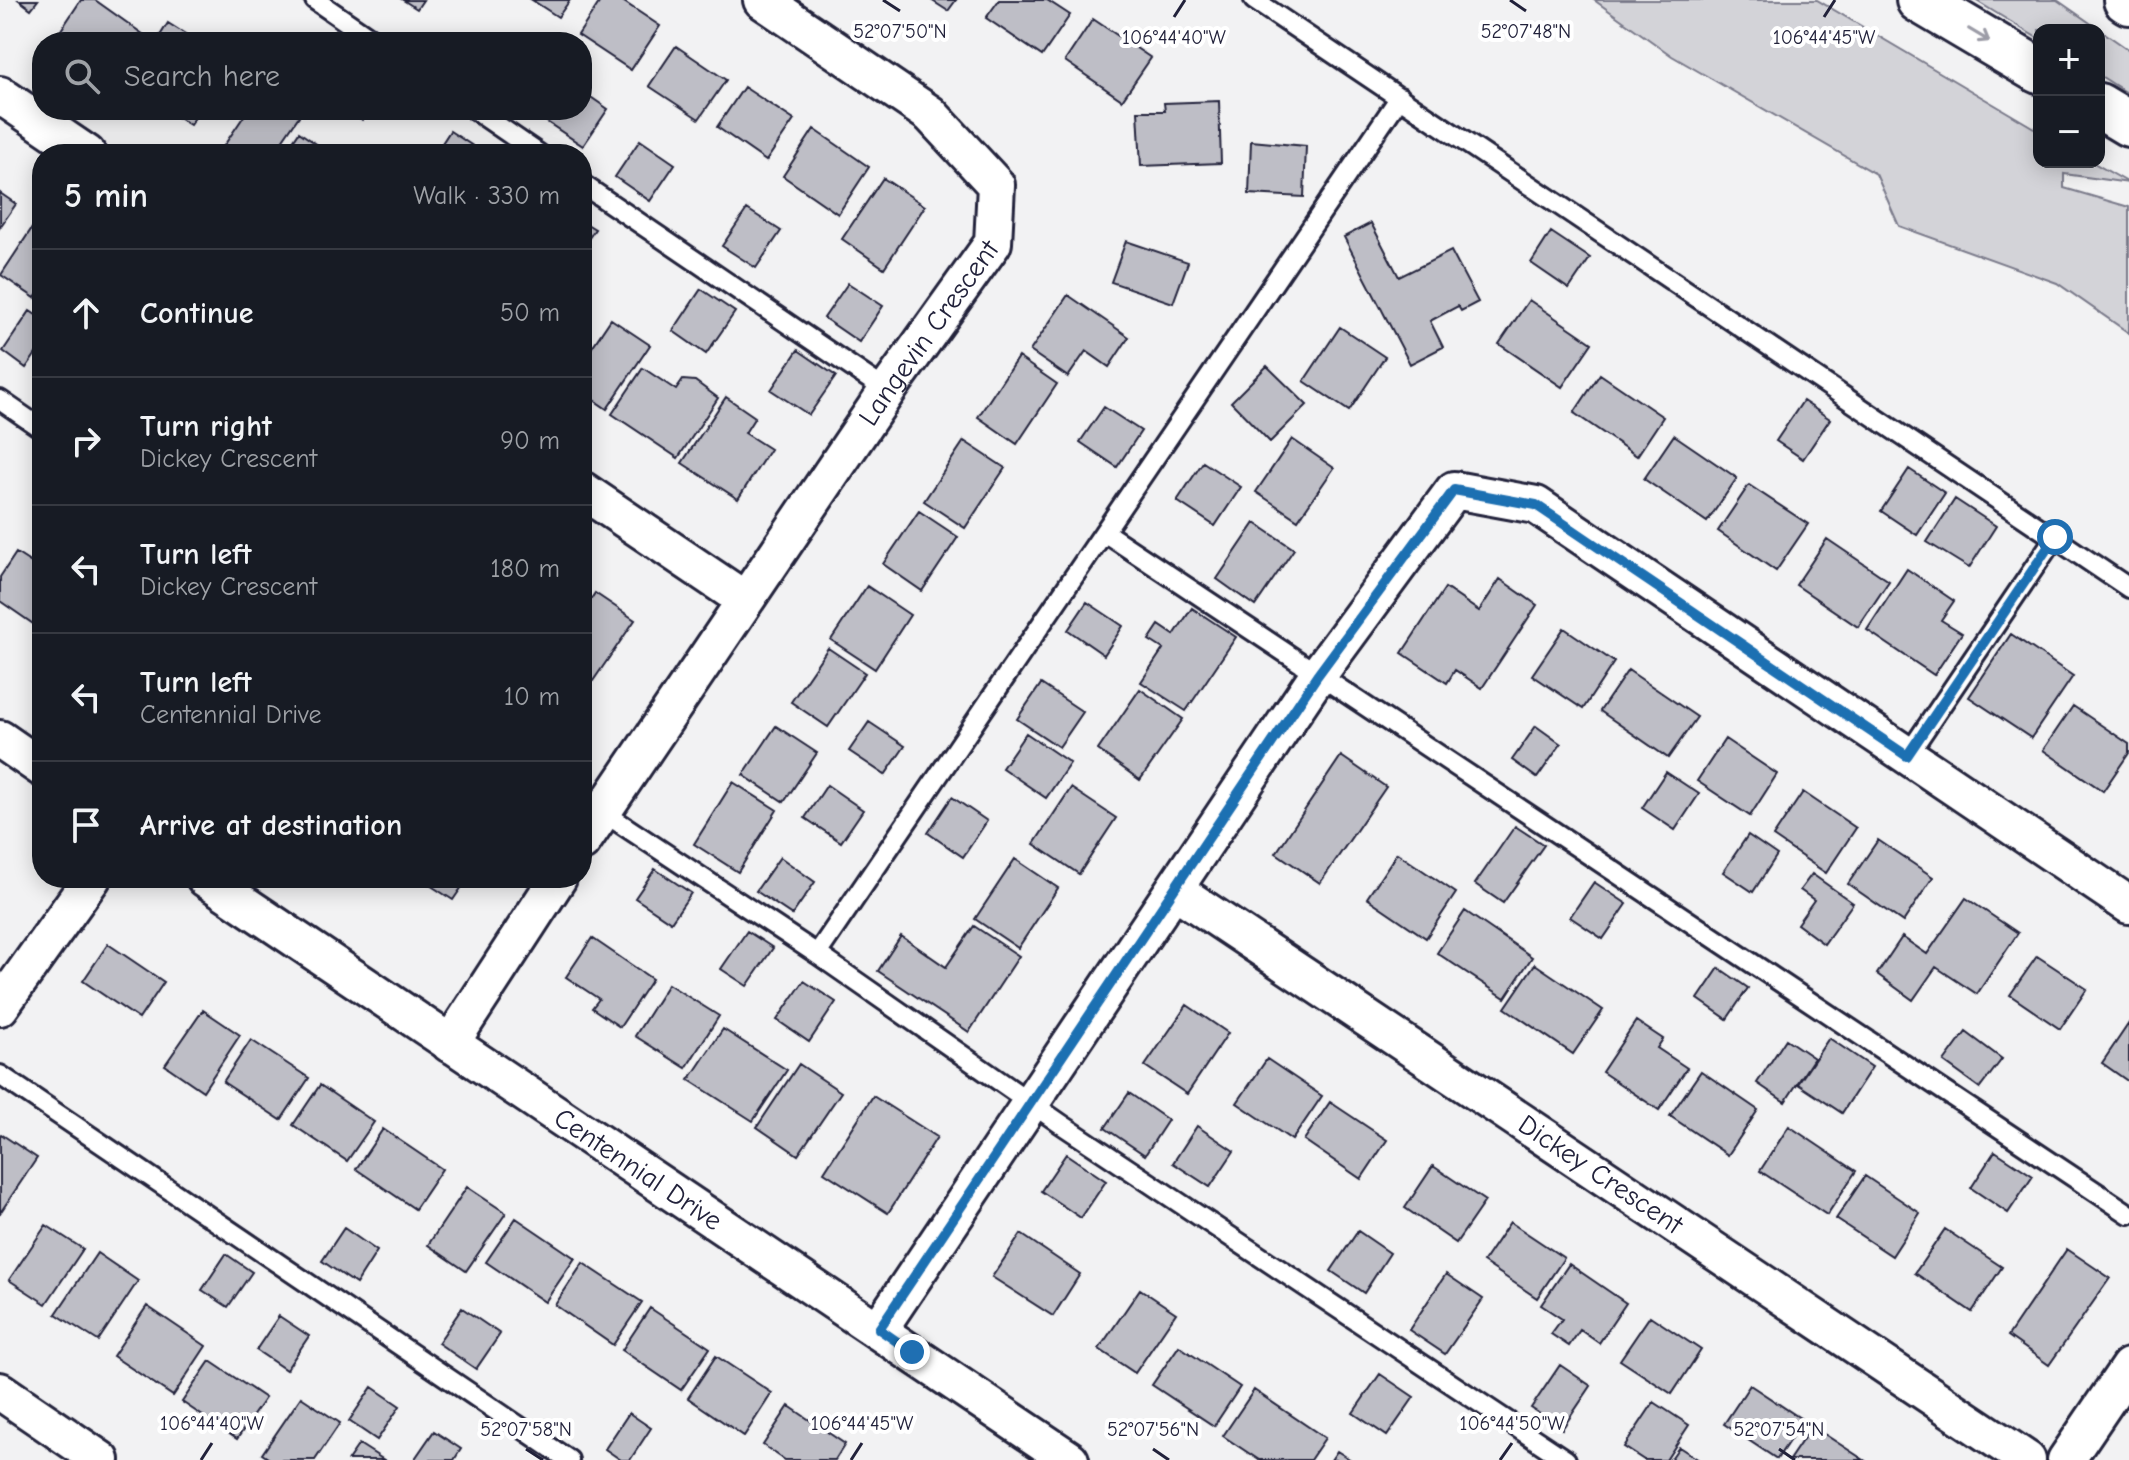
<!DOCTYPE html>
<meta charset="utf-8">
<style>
body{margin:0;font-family:"Comic Neue",sans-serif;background:#242831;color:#f1f3f6}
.controls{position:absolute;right:24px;top:24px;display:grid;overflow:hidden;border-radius:16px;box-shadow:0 4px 20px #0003}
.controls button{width:72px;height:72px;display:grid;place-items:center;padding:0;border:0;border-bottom:2px solid #363941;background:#171b24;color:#f1f3f6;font:40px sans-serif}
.stop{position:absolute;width:24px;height:24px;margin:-18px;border:6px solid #1f6fb2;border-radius:50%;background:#fff}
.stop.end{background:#1f6fb2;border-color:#fff;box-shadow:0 2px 8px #0008}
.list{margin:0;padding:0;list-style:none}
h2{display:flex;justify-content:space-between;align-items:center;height:104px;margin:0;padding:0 32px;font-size:34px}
h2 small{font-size:26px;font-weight:400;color:#9ea1a6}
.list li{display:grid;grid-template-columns:52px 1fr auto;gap:24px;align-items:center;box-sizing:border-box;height:128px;padding:0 32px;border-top:2px solid #363941}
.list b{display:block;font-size:30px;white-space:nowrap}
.list p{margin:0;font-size:26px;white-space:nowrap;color:#9ea1a6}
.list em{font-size:26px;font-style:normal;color:#9ea1a6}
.icon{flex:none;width:44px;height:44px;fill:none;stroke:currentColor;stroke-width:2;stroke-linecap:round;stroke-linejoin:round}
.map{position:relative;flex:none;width:2129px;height:1460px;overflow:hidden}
.search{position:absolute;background:#171b24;box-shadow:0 4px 20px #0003;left:32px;top:32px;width:560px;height:88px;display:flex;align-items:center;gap:20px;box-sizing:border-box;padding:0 28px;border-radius:32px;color:#9ea1a6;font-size:30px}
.panel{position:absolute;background:#171b24;box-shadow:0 4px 20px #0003;left:32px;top:144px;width:560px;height:744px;border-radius:32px}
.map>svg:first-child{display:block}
.green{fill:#d3d3d8;stroke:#7a7a8a;stroke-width:2}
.building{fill:#bebec6;stroke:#22223b;stroke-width:2}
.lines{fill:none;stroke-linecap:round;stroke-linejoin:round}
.lane-casing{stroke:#22223b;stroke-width:24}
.street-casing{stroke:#22223b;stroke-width:42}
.highway-casing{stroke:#22223b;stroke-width:50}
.lane{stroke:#fff;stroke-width:18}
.street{stroke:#fff;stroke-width:36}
.highway{stroke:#fff;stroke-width:44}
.oneway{stroke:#9c9ca7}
.route{stroke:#1f6fb2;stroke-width:10}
.ticks{fill:none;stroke:#22223b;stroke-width:3}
.labels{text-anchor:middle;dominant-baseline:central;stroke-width:8;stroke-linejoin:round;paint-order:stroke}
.street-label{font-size:28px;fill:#22223b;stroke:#fff}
.ticks-label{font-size:20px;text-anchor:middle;fill:#22223b;stroke:#fff;stroke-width:8;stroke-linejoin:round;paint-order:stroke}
</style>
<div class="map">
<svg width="2129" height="1460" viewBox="0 0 2129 1460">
<rect width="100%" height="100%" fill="#f2f2f3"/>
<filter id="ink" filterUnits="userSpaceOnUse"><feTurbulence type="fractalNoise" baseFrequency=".0125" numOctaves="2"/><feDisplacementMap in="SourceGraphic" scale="16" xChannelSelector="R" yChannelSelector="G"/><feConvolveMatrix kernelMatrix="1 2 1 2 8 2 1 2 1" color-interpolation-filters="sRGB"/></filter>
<g filter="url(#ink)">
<!-- green -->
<path class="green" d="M1594,0H1817L2039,131V162H2092L2129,183L2064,174V188L2129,207V333L2057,283L1899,226L1876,174L1672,56Z
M1975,0H2057L2129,50V94L2099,75V30H2039V39Z"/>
<!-- building -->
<path class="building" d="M19,0H38L31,9Z
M81,0H95L147,37L144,42H60L55,39Z
M403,0H423L417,9Z
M532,0H570L558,17Z
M601,0H621L660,26L631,70L578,35Z
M931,0H956L948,11Z
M999,0H1047L1070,15L1042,56L986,18Z
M1093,19L1151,58L1122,100L1065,61Z
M168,23L198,42H156Z
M676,46L726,80L699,119L649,86Z
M744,87L794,120L766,161L717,127Z
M582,91L608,109L583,146L544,120L551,110H582Z
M1219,101L1221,163L1141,166L1138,111H1165L1164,103Z
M165,110H200L190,125Z
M248,110H291L299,116L273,154H226L221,150Z
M347,110H369L362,120Z
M814,129L869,167L838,214L783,176Z
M450,131L485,154H435Z
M299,132L331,154H284Z
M640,140L675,164L650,201L615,177Z
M1251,141L1306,146L1304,197L1249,194Z
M883,178L925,206L884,268L842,239Z
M0,193L16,204L0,227Z
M747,209L781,231L756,268L722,246Z
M40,216L42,288L35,298L1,275Z
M582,221L595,229L582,248Z
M1371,223L1399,277L1451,251L1478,302L1461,311L1458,306L1430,321L1443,347L1410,364L1344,237Z
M1551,232L1590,258L1569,289L1531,263Z
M1126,241L1188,262L1173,303L1111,282Z
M848,283L883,306L859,342L824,318Z
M701,289L735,312L706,354L673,331Z
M1068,295L1129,337L1109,367L1086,351L1068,377L1030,351Z
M1529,300L1592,343L1562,387L1499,344Z
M30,311L42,319V345L26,368L3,351Z
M611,319L650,345L607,409L582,392V362Z
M1340,327L1385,357L1349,411L1304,381Z
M798,350L836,376L809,415L771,390Z
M1018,357L1057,384L1017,444L978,417Z
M1267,366L1307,405L1270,442L1231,402Z
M643,368L676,390L683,380L695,381L718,398L678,458L612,414Z
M1600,374L1663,417L1637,456L1574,413Z
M726,397L755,417L745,433L770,449L738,499L682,463Z
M1803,401L1830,419L1803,459L1776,441Z
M1104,407L1141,431L1117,467L1080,442Z
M1674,435L1737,478L1707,522L1644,479Z
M1292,439L1334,468L1298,520L1256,492Z
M964,441L1005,468L965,528L924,501Z
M1203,462L1241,487L1215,526L1177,501Z
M1909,469L1945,493L1917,535L1881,511Z
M1749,485L1808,524L1776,571L1718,531Z
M1955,499L1996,526L1969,568L1927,542Z
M919,511L958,537L922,591L883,564Z
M1255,523L1294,549L1255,606L1217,579Z
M1827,539L1889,581L1858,627L1796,585Z
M16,553L42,570V630L0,601V577Z
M1907,569L1954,601L1941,620L1962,633L1934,675L1867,630Z
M1500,579L1537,605L1482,688L1455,670L1447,683L1402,653L1445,588L1479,611Z
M867,586L910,615L875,669L831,640Z
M595,593L635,620L593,681L582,674V613Z
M1087,602L1123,626L1104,655L1068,630Z
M1192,608L1236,637L1186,711L1141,682L1163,649L1149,640L1159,625L1174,635Z
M1564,628L1614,662L1583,709L1532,675Z
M2011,634L2073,676L2031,738L1969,697Z
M828,648L865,673L828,727L791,702Z
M1628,670L1697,717L1668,758L1600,711Z
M1041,684L1083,712L1059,747L1017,719Z
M1140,689L1183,719L1140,780L1098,750Z
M2073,706L2129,744V753L2103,791L2043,750Z
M869,722L905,746L885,775L849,751Z
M582,724L591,730L582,744Z
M776,726L817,753L784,802L743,775Z
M1536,726L1561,744L1537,778L1512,760Z
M1026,733L1070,763L1046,798L1002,768Z
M1725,739L1777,774L1750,816L1697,781Z
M1341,756L1386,787L1320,883L1276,853Z
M1666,772L1699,794L1675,830L1642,808Z
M733,782L777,810L738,872L694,844Z
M827,785L863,810L841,842L805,818Z
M1071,788L1116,818L1079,874L1034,844Z
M1803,792L1856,828L1826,873L1773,837Z
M952,797L987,821L963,857L928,833Z
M1515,826L1544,845L1503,903L1475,884Z
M1748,835L1777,855L1753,892L1723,872Z
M1878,840L1933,877L1903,922L1848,884Z
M1397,853L1456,893L1426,938L1367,898Z
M780,857L815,882L792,915L756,891Z
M1015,859L1058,888L1018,948L975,919Z
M655,869L691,893L671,922L635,898Z
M1812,874L1853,903L1824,944L1797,924L1814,900L1800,890Z
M419,878H468L453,900Z
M1594,882L1627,904L1603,939L1570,917Z
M1966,898L2018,933L1977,994L1936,967L1913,1000L1877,974L1902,937L1927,954Z
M1465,911L1532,957L1505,998L1437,953Z
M974,926L1019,956L969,1032L878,971L901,936L946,967Z
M747,931L773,948L747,986L721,969Z
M592,938L652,979L620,1027L592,1008L599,999L566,977Z
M108,944L164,982L139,1019L83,981Z
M2037,956L2087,989L2060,1029L2010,995Z
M1535,964L1603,1010L1573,1054L1505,1008Z
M1719,968L1748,988L1727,1019L1698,999Z
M804,981L836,1002L809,1042L777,1020Z
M668,984L719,1016L686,1068L635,1036Z
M1187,1005L1228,1033L1187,1094L1145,1066Z
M203,1010L240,1035L203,1091L165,1065Z
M1636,1021L1663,1039L1657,1048L1687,1068L1659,1110L1602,1072Z
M2129,1023V1082L2102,1063Z
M723,1029L787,1070L753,1121L689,1080Z
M1966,1032L2002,1059L1980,1088L1944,1062Z
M1829,1038L1872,1067L1842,1113L1798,1084Z
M1786,1039L1814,1058L1785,1102L1757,1083Z
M251,1040L309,1078L281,1120L223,1082Z
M1267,1059L1322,1096L1292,1140L1237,1103Z
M799,1064L841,1092L798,1155L757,1127Z
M1701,1071L1758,1110L1728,1155L1670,1116Z
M320,1085L374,1122L347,1161L293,1125Z
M1129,1093L1168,1120L1145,1155L1105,1128Z
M873,1096L937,1137L888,1213L824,1172Z
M1330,1102L1387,1140L1361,1179L1304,1140Z
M1197,1126L1234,1151L1210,1187L1173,1163Z
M1789,1126L1856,1171L1827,1215L1760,1171Z
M383,1129L442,1169L415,1209L356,1169Z
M1,1134L37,1158L0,1213V1135Z
M1995,1151L2033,1176L2008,1213L1971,1188Z
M1066,1154L1106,1181L1081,1218L1041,1191Z
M1433,1166L1485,1201L1456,1243L1405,1208Z
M1865,1176L1920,1213L1892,1256L1836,1219Z
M467,1187L506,1213L466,1271L428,1245Z
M516,1218L575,1258L545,1302L486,1262Z
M1510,1222L1564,1258L1537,1298L1483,1262Z
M46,1225L83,1249L46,1304L9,1280Z
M344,1228L377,1251L356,1284L322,1261Z
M1945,1229L2002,1267L1972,1312L1915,1273Z
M1358,1231L1390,1253L1364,1293L1331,1271Z
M1021,1234L1080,1274L1053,1316L992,1277Z
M2067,1249L2110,1278L2049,1365L2008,1336Z
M97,1253L138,1281L98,1341L56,1314Z
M226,1254L252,1272L228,1307L202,1290Z
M583,1263L642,1302L613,1345L555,1305Z
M1569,1264L1626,1303L1599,1343L1580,1330L1569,1346L1551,1334L1562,1319L1541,1305Z
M1446,1274L1483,1299L1445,1354L1409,1330Z
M1140,1289L1176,1313L1135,1373L1099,1349Z
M147,1306L206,1346L173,1396L113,1356Z
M462,1308L500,1334L476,1369L438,1343Z
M650,1308L710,1348L681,1390L622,1350Z
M279,1316L309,1336L286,1370L256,1350Z
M1650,1316L1701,1350L1672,1394L1620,1360Z
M1179,1346L1240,1387L1214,1426L1152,1385Z
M716,1356L772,1393L744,1436L688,1398Z
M210,1361L265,1398L237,1439L182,1402Z
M1560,1365L1591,1386L1562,1429L1531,1408Z
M1380,1374L1414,1397L1387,1436L1353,1413Z
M1750,1385L1803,1420L1777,1459L1724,1424Z
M372,1387L400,1406L377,1440L349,1421Z
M1254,1390L1325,1438L1310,1460H1259L1223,1436Z
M301,1397L340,1423L315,1460H271L262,1454Z
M1654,1402L1689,1425L1666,1460H1644L1624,1447Z
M789,1406L845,1444L835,1460H785L763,1445Z
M629,1413L651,1428L630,1460H621L605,1449Z
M1812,1426L1864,1460H1789Z
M434,1431L461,1449L454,1460H414Z
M359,1444L384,1460H348Z
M1679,1447L1699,1460H1670Z
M1337,1451L1351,1460H1331Z"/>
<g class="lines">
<defs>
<path id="lane" d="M315,0L376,42
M1254,0L2129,588
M475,110L539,154
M582,184L887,391
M0,400L42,429
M1104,532L2129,1214
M1907,756L2055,537
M582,798L817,954L1061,1124L1566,1460
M817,954L1400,97
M0,1075L569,1460"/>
<g id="street">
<path d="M0,95L87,154"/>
<path d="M582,490L745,600"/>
<path d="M0,739L42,768"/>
<path id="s1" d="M582,842L887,391L993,243L996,185L930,114L762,0"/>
<path id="s2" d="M205,878L1070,1460"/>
<path id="s3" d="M1175,890L2027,1460"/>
<path d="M0,1007L92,878"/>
<path d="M450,1044L558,878"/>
<path d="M879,1329L1317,676L1454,490L1536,505L2129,905"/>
<path d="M0,1391L101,1460"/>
<path d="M2066,1460L2129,1367"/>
</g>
<path id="highway" d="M1919,0L2039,71
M2126,0L2129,2
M2099,106L2129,124"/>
</defs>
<!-- lane casing -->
<use href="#lane" class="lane-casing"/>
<!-- street casing -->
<use href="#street" class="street-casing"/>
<!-- highway casing -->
<use href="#highway" class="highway-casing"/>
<!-- lane -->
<use href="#lane" class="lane"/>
<!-- street -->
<use href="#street" class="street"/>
<!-- highway -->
<use href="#highway" class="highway"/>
</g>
<!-- one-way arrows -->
<defs><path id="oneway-shaft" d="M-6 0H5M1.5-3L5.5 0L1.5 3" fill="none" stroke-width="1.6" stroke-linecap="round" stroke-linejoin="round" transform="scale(2)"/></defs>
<use class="oneway" href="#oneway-shaft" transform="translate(1979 35) rotate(31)"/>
</g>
<g class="lines" filter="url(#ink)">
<!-- route -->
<path class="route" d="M912,1352L879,1329L1317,676L1454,490L1536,505L1907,756L2055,537"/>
</g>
<!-- ticks -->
<path class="ticks" d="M883,0L900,11M1510,0L1526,11M1174,17L1185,0M1824,17L1835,0M526,1449L543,1460M1153,1449L1169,1460M1779,1449L1795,1460M201,1460L212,1443M851,1460L862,1443M1500,1460L1512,1443"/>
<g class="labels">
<!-- street labels -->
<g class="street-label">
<text stroke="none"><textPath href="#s1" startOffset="616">Langevin Crescent</textPath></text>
<text stroke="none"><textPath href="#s2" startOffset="522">Centennial Drive</textPath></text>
<text stroke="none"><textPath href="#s3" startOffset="512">Dickey Crescent</textPath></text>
</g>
</g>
<g class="ticks-label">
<text x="900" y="38">52°07'50"N</text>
<text x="1526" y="38">52°07'48"N</text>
<text x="1174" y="44">106°44'40"W</text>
<text x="1824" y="44">106°44'45"W</text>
<text x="212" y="1430">106°44'40"W</text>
<text x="862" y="1430">106°44'45"W</text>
<text x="1512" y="1430">106°44'50"W</text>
<text x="526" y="1436">52°07'58"N</text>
<text x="1153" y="1436">52°07'56"N</text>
<text x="1779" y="1436">52°07'54"N</text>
</g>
</svg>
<div class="controls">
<button>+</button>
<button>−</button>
</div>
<div class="stop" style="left:2055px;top:537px"></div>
<div class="stop end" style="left:912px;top:1352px"></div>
<div class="search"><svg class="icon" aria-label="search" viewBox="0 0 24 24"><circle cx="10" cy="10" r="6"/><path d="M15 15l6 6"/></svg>Search here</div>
<section class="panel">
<h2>5 min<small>Walk · 330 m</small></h2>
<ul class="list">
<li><svg class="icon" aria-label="ahead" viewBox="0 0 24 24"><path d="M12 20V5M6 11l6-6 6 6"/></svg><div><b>Continue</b></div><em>50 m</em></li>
<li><svg class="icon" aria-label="right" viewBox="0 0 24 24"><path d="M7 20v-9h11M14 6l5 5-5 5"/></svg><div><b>Turn right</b><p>Dickey Crescent</p></div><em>90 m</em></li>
<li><svg class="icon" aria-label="left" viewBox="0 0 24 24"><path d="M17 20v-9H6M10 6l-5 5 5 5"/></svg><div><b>Turn left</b><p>Dickey Crescent</p></div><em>180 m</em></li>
<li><svg class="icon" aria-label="left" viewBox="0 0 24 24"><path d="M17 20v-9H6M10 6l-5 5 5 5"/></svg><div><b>Turn left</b><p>Centennial Drive</p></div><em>10 m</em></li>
<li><svg class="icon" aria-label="arrive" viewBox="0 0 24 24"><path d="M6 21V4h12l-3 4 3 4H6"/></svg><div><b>Arrive at destination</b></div></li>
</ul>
</section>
</div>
